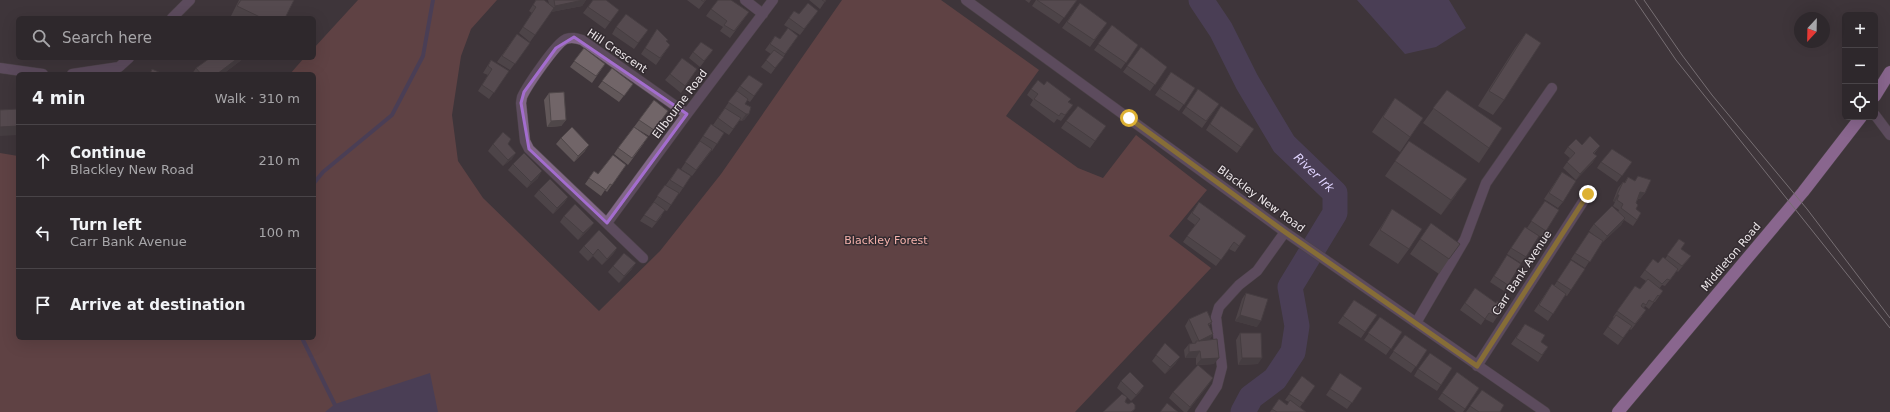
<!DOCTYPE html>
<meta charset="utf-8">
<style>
body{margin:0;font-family:"DejaVu Sans",sans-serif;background:#363034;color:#f1f3f6}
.controls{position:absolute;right:12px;top:12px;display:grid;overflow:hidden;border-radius:6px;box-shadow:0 4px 16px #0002}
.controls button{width:36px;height:36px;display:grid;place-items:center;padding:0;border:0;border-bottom:1px solid #494448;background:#2e282c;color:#f1f3f6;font:20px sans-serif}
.compass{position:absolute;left:1794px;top:12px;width:36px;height:36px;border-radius:50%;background:#2e282c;box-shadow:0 4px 16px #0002;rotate:202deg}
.stop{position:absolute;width:12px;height:12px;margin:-9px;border:3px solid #ddb133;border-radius:50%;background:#fff}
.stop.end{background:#ddb133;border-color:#fff;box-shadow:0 1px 4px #0008}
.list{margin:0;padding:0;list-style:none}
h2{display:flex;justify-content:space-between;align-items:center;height:52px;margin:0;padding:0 16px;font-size:17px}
h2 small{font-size:13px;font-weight:400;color:#a7a6a9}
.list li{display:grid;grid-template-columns:26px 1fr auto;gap:12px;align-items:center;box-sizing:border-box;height:72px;padding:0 16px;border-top:1px solid #494448}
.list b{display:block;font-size:15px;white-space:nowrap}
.list p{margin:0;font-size:13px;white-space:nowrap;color:#a7a6a9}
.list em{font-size:13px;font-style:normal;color:#a7a6a9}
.icon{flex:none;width:22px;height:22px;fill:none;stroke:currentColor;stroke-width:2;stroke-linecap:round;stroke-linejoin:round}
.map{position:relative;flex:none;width:1890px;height:412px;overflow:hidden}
.search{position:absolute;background:#2e282c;box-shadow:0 4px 16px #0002;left:16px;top:16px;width:300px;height:44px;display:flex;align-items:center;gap:10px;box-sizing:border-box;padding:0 14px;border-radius:6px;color:#a7a6a9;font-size:15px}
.panel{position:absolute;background:#2e282c;box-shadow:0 4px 16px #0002;left:16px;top:72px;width:300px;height:268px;border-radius:6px}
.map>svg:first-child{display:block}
.forest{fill:#875350}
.water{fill:#594b76}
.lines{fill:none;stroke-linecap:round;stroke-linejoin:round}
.stream{stroke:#594b76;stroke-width:4}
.river{stroke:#594b76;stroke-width:25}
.minor-casing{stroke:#5a5156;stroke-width:11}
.highway-casing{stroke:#5a5156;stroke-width:13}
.minor{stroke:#816687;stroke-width:10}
.highway{stroke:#e5a3f4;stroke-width:12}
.tram{stroke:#bbb4b7;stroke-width:1}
.wall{fill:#615759}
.shaded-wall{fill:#4f4749}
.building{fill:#716568;stroke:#4f4749}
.route{stroke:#ddb133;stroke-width:5}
.marked{fill:none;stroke:#a36dce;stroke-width:3;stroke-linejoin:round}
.labels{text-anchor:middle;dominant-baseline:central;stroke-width:3;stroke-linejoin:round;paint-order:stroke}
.street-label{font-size:11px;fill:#ede7ea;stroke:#332b30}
.park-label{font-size:11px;fill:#f4b1ab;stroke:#332b30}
.water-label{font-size:12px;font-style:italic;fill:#dfd3fe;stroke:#332b30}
</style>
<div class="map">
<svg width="1890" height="412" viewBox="0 0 1890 412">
<rect width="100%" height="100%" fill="#3e353a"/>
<!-- forest -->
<path class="forest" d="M358,0H497L471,29L461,56L452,115L458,161L483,198L599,311L660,251L721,174L842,0H941L1039,70L1006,116L1078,168L1103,178L1136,135L1207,190L1169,236L1211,268L1075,412H0V153L18,156V338H314V74H290L304,58H314V48Z"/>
<!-- water -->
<path class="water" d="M1357,0H1449L1466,28L1436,47L1405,54Z
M430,373L438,412H325L335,404Z"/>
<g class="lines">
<!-- stream -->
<path class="stream" d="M314,183L323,172L392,115L423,56L433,0
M302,338L335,405"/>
<!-- river -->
<path class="river" id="s1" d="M1201,0L1221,30L1247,82L1284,144L1335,193V213L1290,287L1297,326L1293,352L1275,379L1251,397L1243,412"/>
<defs>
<path id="minor" d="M745,0L763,14
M966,0L1285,232L1545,412
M172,18L190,0
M0,68L43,74
M72,74L119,67L129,58
M1875,115L1890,135
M607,223L687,114L773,0
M643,258L529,149L525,141L521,103L522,97C527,86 556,43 566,39C572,37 576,38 582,40L687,114
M1416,323L1465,239L1486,183L1552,88
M1477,366L1588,194
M1200,412L1217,386L1222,367L1216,317L1219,307L1239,285L1257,271L1285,232"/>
<path id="highway" d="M1875,96L1890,72
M1618,412L1803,192L1861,117"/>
</defs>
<!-- minor casing -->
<use href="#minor" class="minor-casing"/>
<!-- highway casing -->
<use href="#highway" class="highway-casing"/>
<!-- minor -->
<use href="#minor" class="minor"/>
<!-- highway -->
<use href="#highway" class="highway"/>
<!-- tram -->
<path class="tram" d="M1635,0L1676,60L1890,328
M1644,0L1682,55L1712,95L1807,209L1890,318"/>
</g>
<!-- wall -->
<path class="wall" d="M239,0H294L285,18H236L231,16Z
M536,0H544L549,4L548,0H586L582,6L551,12L530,42L519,33L532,13L529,11Z
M593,0L619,10L605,29L583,13Z
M687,0H706L699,9Z
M809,0H826L820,9Z
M1025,0H1031L1029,3Z
M1036,0H1077L1059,24L1032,6Z
M1080,3L1107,23L1090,47L1062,28Z
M711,9L749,12L730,38L720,31L723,27L706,16Z
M794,11L799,14L818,11L800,35L784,25Z
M1112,25L1138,45L1121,69L1094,50Z
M616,27L648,30L634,49L612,34Z
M657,29L668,40L666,41L670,45L656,65L641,54Z
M1526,33L1504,100L1493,115L1478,106L1515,48Z
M517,34L530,43L510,70L497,62Z
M775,36L780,39L798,36L779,63L771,74L761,67L771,54L765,50Z
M1141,47L1167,67L1150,91L1123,72Z
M584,48L605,64L592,83L570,67Z
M713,50L700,67L689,58L693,52Z
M244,58L223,74H192L196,68Z
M491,60L509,71L489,99L478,91L488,75L483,73Z
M612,68L633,84L619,102L598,87Z
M697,69L681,93L665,80L670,74Z
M1171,72L1195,88L1179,111L1155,95Z
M763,84L750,102L747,100L745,104L749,114L744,120L741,121L740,120L729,135L713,125L740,86Z
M1044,85L1073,105L1061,121L1057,119L1054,123L1030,105L1033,100L1027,95L1031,89Z
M1198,89L1219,104L1202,128L1182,113Z
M1447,90L1489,148L1479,163L1423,123Z
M549,93L566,120L561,126L547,127L544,100Z
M1395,98L1423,118L1400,152L1372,132Z
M654,100L668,111L649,136L634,127Z
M1221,106L1254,129L1237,153L1206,130Z
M1066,121L1106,126L1090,148L1061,128Z
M711,124L724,133L712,151V150L692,176L681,169Z
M561,138L585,151L574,162L556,144Z
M1409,141L1456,195L1441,215L1385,176Z
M644,143L628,165L614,154L618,148Z
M493,144H508L512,159L503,166L488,151Z
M1582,145L1600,146L1594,154L1593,162L1576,180L1563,168L1570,158L1564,153L1568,147Z
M1601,162H1632L1617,182L1597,168Z
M513,164L538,178L527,188L508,170Z
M626,165L607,192L605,190L601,196L585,184L594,171L598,174Z
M678,168L691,176L679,194H678L667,211L664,210L661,217L652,228L640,221Z
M1562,172L1563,202L1558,208L1544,199Z
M1638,176L1645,193L1640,199H1638L1636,203V209L1637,220L1633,226L1624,220L1621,225L1603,242H1602L1585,268L1571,259L1589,232L1599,239L1589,231L1594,224L1618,212L1619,210L1613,206L1615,202L1613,201L1618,188L1623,182L1624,183L1628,177L1635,181Z
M539,190L568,197L564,203L553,214L534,196Z
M1545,201L1546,231L1541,237L1527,228Z
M1199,202L1246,236L1235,252L1229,249L1216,266L1183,242L1195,225L1187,219Z
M1392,209L1409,249L1398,264L1369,245L1382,225Z
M564,216L594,223L589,229L578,240L560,222Z
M1431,223L1449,259L1439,274L1410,254Z
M1525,227L1526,257L1521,263L1507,254Z
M1679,239L1681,249L1691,256L1678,272L1677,271L1665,286L1662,285L1659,289L1663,291L1655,302H1654L1649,309L1645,306L1644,308L1642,316L1631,330L1630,329L1618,345L1603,334L1614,318L1613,317L1635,286L1640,289L1646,281L1640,277L1653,259L1658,263L1665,259Z
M584,246L617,248L613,254L602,265L593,256L588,261L579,252Z
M1507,255L1508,285L1504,291L1490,282Z
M1571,260V290L1567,296L1565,295L1548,321L1534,311L1552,284L1554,286Z
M613,266L632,269L619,283L608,272Z
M1475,288L1496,303L1497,301V317L1493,323L1485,319L1481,325L1460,310Z
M1246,293L1257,327L1235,321L1242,299Z
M1354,300L1377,315L1361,338L1338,323Z
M1380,317L1402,332L1386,355L1364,340Z
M1189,319L1212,322L1209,326L1213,334L1209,340L1214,364L1199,365L1209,384L1187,412H1184L1169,398L1173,392L1198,365H1196V358H1185L1184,350L1189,344H1193L1185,326Z
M1525,324L1541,342L1548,347L1538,362L1511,344Z
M1240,333L1258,364L1238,365L1236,340Z
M1405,335L1427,350L1411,373L1389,358Z
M1165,343L1176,363L1165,374L1152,361Z
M1452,368L1437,391L1414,376L1418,369Z
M1457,372L1479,388L1463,412H1456L1438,399Z
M1302,376L1315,386L1300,407L1306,412H1270L1279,399L1287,405L1289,402L1285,400Z
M1336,380L1362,388L1347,409L1326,395Z
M1121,381L1144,386L1140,392L1131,401L1127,397L1125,402L1135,409L1132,412H1103L1127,397L1117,388Z
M1482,390L1500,412H1466Z"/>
<!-- shaded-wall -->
<path class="shaded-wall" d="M583,0H586L582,6L551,12L555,6Z
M238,58H244L223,74H217Z
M746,114H749L744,120L741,121Z
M566,120L561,126L547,127L551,121Z
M18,126V135L0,136V127Z
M589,145L585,151L574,162L578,156Z
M516,153L512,159L503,166L508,160Z
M1597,156L1593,162L1576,180L1580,174Z
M542,171L538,178L527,188L531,182Z
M1467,179L1456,195L1441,215L1451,200Z
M1640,192L1645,193L1640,199L1636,198Z
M1617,195H1619L1615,202L1613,201Z
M568,197L564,203L553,214L557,208Z
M1625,218L1621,225L1603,242L1607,236Z
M594,223L589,229L578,240L583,233Z
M617,248L613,254L602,265L607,259Z
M598,249L593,256L588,261Z
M636,263L632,269L619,283L624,276Z
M1240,315L1261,321L1257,327L1235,321Z
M1213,334L1209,341H1199Z
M1200,351L1196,358H1185L1189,352Z
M1180,357L1176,363L1165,374L1170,367Z
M1219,358L1214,364L1196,365L1201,359Z
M1242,358H1262L1258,364L1238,365Z
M1213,378L1209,384L1187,412L1190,407Z
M1144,386L1140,392L1131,401L1136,395Z"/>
<!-- building -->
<path class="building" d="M241,0H294L285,18H262L237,6Z
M536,0H544L554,8L535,35L523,27L536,7L533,5Z
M554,0H583L555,6Z
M593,0H606L619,10L610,22L588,7Z
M701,0H705L704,2Z
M718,0H731L749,12L734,31L724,25L727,21L711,9Z
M822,0H826L825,2Z
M1037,0H1077L1064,18Z
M808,3L818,11L804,29L789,18L794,11L799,14Z
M1080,3L1107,23L1094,40L1067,22Z
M626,14L648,30L638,43L616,27Z
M1112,25L1138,45L1126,63L1098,44Z
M788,28L798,36L785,54L770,44L775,36L780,39Z
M657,29L668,40L666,41L670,45L660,58L645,48Z
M1526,33L1541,43L1504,100L1489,91Z
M517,34L530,43L515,64L502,56Z
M701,42L713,50L704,61L693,52Z
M1141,47L1167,67L1155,85L1127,66Z
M584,48L605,64L596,76L574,61Z
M774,50L784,57L775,68L766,60Z
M210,58H238L217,74H201L196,68Z
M682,58L697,69L685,86L670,74Z
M491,60L509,71L494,93L482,85L492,69L488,66Z
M612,68L633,84L624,96L602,81Z
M152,69L163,74H150Z
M1171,72L1195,88L1184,105L1160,89Z
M749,75L763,84L754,96L740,86Z
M1038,80L1044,85L1047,81L1071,99L1068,102L1073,105L1065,115L1061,113L1059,116L1034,99L1038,94L1031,89Z
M1198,89L1219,104L1206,121L1186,107Z
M1447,90L1502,128L1489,148L1433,108Z
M737,91L748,99L745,104L751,107L749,114H746L728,102Z
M564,92L566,120L551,121L549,93Z
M1395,98L1423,118L1410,137L1383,117Z
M654,100L668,111L654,130L639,120Z
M1078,106L1106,126L1095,141L1066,121Z
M1221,106L1254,129L1241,147L1210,124Z
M725,108L741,118L733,129L718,118Z
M18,109V126L0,127V110Z
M711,124L724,133L717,144L703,136Z
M572,127L589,145L578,156L561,138Z
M634,127L648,137L632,158L618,148Z
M503,132L511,139L508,144L516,153L508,160L493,144Z
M1590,136L1600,146L1593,153L1597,156L1580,174L1567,162L1575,153L1568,147L1576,139L1582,145Z
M700,141L712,149L696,170L685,162Z
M1409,141L1467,179L1451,200L1395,161Z
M1612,149L1632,162L1622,176L1601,162Z
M524,153L542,171L531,182L513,164Z
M613,155L626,165L612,185L610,184L606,190L589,178L594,171L598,174Z
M678,168L691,176L683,188L670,180Z
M1562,172L1576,181L1563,202L1549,193Z
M1638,176L1651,180L1645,193L1640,192L1636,203L1638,205L1636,209L1641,213L1637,220L1621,208L1623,204L1617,200L1619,195H1617L1623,182L1625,183L1628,177L1635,181Z
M550,179L568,197L557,208L539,190Z
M665,185L679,193L671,205L657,196Z
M1545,201L1559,210L1546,231L1531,221Z
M654,202L665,210L656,222L644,215Z
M1199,202L1246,236L1239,246L1234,242L1221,260L1187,236L1200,219L1192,213Z
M575,204L594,223L583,233L564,216Z
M1612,206L1625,218L1607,236L1594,224Z
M1392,209L1422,229L1409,249L1380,230Z
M1431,223L1460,244L1449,259L1420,239Z
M1525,227L1539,236L1526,257L1511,248Z
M599,230L617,248L607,259L598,249L593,255L584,246Z
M1589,232L1603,241L1590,262L1575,253Z
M1679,239L1685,243L1681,249L1691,256L1682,266L1667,255Z
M624,253L636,263L624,276L613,266Z
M1507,255L1521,264L1508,285L1494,276Z
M1663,257L1678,269L1670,280L1667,279L1662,284L1645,270L1653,259L1658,263Z
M1571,260L1585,269L1571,290L1557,281Z
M1648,279L1663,291L1659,296L1658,295L1653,302L1649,300L1646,305L1643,303L1641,306L1646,310L1635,324L1617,311L1635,286L1640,289Z
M1552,284L1566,294L1553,314L1539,305Z
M1475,288L1496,303L1497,301L1504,306L1497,317L1489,313L1485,319L1465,303Z
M1246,293L1268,299L1261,321L1240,315Z
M1354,300L1377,315L1365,332L1343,316Z
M1207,311L1212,322L1208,324L1213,334L1199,341L1217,339L1219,358L1201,359L1200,351L1189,352V344L1196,343V341H1199L1189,319Z
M1616,315L1632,326L1623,338L1608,327Z
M1380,317L1402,332L1391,349L1368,333Z
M1525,324L1545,335L1541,342L1548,347L1542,355L1516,338Z
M1240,333H1261L1262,358H1242Z
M1405,335L1427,350L1416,367L1393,351Z
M1165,343L1180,357L1170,367L1156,355Z
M1430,353L1452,368L1441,385L1418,369Z
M1198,365L1213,378L1190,407L1173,392Z
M1130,372L1144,386L1136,395L1121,381Z
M1457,372L1479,388L1465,409L1442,393Z
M1340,373L1362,388L1352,403L1330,389Z
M1302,376L1315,386L1303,403L1289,394Z
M1482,390L1504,405L1500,412H1479L1470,406Z
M1122,394L1127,397L1125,402L1128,404L1132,402L1135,405V409L1131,412H1103Z
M1279,399L1287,405L1290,400L1306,412H1277L1272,409Z
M1167,403L1178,412H1160Z"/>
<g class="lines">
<!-- route -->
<path class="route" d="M1129,118L1285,232L1477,366L1588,194"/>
</g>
<!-- marked area -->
<path d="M0 0H1890V412H0ZM574,37L687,114L607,223L529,149L521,103L524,92L556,48Z" fill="#3e353a" fill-opacity=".55" fill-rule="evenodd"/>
<path class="marked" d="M574,37L687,114L607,223L529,149L521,103L524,92L556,48Z"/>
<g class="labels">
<!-- street labels -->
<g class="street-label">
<text transform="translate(617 51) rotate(34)">Hill Crescent</text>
<text transform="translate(680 104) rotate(-53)">Ellbourne Road</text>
<text transform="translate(1261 199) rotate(36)">Blackley New Road</text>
<text transform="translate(1731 257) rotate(-50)">Middleton Road</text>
<text transform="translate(1522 273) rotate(-57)">Carr Bank Avenue</text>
</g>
<!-- park labels -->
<g class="park-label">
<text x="886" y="240">Blackley Forest</text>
</g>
<!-- water labels -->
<g class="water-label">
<text stroke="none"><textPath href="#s1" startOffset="208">River Irk</textPath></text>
</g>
</g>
</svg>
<div class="controls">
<button>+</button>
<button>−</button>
<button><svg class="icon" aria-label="locate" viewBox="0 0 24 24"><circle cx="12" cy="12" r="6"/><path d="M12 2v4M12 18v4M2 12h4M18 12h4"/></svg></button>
</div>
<svg class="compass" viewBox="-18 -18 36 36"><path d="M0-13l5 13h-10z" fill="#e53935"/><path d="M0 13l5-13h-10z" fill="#a7a6a9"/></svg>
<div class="stop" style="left:1129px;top:118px"></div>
<div class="stop end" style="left:1588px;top:194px"></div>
<div class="search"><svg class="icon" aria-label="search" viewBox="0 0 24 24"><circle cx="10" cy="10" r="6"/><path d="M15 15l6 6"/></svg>Search here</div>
<section class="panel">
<h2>4 min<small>Walk · 310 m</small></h2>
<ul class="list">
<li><svg class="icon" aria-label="ahead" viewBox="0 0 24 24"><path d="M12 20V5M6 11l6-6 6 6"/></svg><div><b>Continue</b><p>Blackley New Road</p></div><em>210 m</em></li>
<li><svg class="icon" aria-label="left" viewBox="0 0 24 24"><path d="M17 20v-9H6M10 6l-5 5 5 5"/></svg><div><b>Turn left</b><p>Carr Bank Avenue</p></div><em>100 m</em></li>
<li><svg class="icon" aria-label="arrive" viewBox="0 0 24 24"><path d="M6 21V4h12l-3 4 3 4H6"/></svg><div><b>Arrive at destination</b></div></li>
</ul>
</section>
</div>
